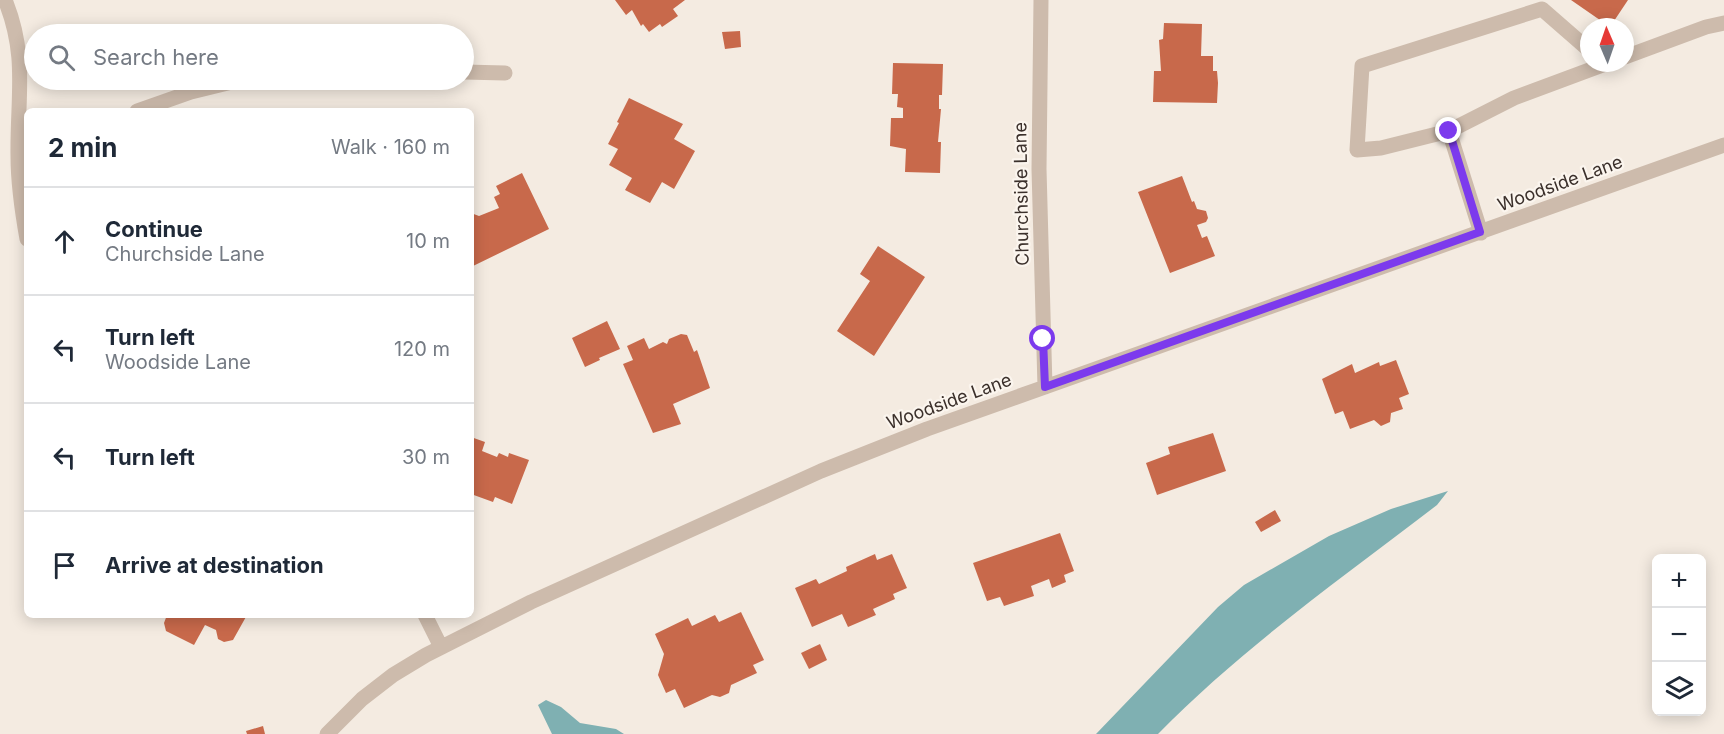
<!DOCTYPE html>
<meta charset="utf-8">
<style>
body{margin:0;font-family:Inter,sans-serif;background:#f2f2f3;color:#1f2937}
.controls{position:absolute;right:18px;bottom:18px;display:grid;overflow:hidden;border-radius:9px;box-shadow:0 3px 15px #0003}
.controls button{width:54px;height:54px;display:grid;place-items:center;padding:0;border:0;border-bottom:2px solid #e0e1e3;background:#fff;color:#1f2937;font:30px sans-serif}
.compass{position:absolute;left:1580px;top:18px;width:54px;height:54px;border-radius:50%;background:#fff;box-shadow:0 3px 15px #0003;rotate:358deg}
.stop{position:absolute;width:18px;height:18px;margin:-14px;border:4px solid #7c3aed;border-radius:50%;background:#fff}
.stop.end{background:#7c3aed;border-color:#fff;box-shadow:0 2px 6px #0008}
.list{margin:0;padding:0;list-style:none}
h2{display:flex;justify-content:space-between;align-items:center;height:78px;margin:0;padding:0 24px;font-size:26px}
h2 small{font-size:20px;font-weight:400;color:#747a83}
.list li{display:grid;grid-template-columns:39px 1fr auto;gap:18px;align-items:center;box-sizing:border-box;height:108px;padding:0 24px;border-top:2px solid #e0e1e3}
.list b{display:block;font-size:22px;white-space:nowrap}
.list p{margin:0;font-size:20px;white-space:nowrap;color:#747a83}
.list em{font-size:20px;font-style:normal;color:#747a83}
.icon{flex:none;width:33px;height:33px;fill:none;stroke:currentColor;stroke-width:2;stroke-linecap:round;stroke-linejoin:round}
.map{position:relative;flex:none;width:1724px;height:734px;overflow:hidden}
.search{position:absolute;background:#fff;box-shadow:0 3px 15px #0003;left:24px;top:24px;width:450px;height:66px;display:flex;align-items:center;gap:15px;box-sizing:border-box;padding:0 21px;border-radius:33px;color:#747a83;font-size:22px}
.panel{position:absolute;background:#fff;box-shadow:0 3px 15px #0003;left:24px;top:108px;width:450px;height:510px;border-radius:9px}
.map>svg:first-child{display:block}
.water{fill:#7fb0b2}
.building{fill:#c8694b}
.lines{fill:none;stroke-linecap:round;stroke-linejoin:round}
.minor{stroke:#cdbbac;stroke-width:15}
.route{stroke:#7c3aed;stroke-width:8}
.labels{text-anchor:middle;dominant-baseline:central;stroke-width:4.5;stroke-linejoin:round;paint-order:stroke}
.street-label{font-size:18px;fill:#3b302b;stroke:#fbf5ee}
</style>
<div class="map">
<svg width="1724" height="734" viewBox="0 0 1724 734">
<rect width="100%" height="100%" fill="#f4ebe1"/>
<!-- water -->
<path class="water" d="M1448,491L1437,505C1342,578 1242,648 1158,734H1096L1218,607L1244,585L1329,536L1391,509Z
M546,700L561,707L580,723L616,729L624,734H552L538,705Z"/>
<!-- building -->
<path class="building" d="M615,0H685L673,9L678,16L662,27L660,24L649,32L643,24L641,26L632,10L626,15Z
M1571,0H1628L1610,27Z
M1164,23L1202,24L1201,56H1213V71H1217L1218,83L1217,103L1153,102L1154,71H1161L1159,40L1163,39Z
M740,31L741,47L725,49L722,32Z
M893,63L943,64L942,95H939V109H941L938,142H941L940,173L905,172L906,149L890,146L891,118H903V108L897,107L898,94H892Z
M629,98L683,124L674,139L695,151L674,189L662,182L650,203L625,190L632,178L609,165L618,149L608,144L619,123L617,122Z
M522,173L549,229L471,267V213L479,216L499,208L494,197L500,194L496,186Z
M1182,176L1192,202L1194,201L1197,209L1206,211L1208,218L1206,222L1197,225L1202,238L1207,236L1215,256L1170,273L1138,192Z
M878,246L925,277L874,356L837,331L870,281L860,274Z
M607,321L620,349L599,358L600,360L585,367L572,338Z
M681,334L687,335L694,352L697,350L710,388L673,404L681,424L653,433L623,364L633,360L627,346L644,338L649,349L663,342L667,344L669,339Z
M1396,360L1409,394L1399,398L1403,409L1391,413L1390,422L1381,426L1374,420L1350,429L1343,411L1335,414L1322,379L1352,364L1355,373L1379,362L1380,366Z
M1213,433L1226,471L1157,495L1146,463L1170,454L1168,447Z
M471,437L485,442L482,451L497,457L499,453L508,457L509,453L529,460L512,504L495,497L493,502L471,494Z
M1275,510L1281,521L1261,532L1255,522Z
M1060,533L1074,571L1064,575L1066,582L1052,588L1049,579L1031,586L1034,596L1004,606L1000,597L987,601L973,563Z
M875,554L877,560L892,554L907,588L893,594L895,599L873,609L876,615L848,627L842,614L812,627L795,588L816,579L819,584L847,571L846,567Z
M741,612L764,660L753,665L757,673L731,685L729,693L720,697L712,695L684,708L675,689L666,693L658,675L664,654L655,634L688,618L692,626L715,615L719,622Z
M167,615H247L233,640L224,642L218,639L216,630L205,625L194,645L166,631L164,623Z
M820,644L827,660L809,669L801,653Z
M263,726L265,734H247L246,731Z"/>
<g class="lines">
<!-- minor -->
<path class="minor" d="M5,0C28,56 17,98 18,156C18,184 22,211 27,239
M1041,0L1039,169L1045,387
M1625,57L1706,27L1724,23
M464,72L505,73
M137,111L191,92L240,80
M1449,131L1381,148L1357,150L1362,66L1542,9L1589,50
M1481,233L1449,131L1514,98L1608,63
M425,615L441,647
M327,734L362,699L393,675L426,655L531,602L821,471L927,429L1045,387L1724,145"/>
</g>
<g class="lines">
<!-- route -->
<path class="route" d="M1043,339L1045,387L1480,232L1449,131"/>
</g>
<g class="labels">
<!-- street labels -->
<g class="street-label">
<text transform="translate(1560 183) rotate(-20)">Woodside Lane</text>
<text transform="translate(1021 194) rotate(-91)">Churchside Lane</text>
<text transform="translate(949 401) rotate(-20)">Woodside Lane</text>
</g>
</g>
</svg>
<div class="controls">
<button>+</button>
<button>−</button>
<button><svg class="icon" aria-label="layers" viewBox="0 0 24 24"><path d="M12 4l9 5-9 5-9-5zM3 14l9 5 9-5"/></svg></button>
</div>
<svg class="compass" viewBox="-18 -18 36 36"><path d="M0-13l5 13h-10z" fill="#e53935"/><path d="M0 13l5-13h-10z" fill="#747a83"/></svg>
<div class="stop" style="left:1043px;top:339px"></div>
<div class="stop end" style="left:1449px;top:131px"></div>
<div class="search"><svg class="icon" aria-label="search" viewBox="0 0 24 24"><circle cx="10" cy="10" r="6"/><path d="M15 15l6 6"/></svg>Search here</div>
<section class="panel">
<h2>2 min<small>Walk · 160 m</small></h2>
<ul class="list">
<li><svg class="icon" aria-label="ahead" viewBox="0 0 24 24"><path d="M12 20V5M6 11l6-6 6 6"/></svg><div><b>Continue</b><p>Churchside Lane</p></div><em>10 m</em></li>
<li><svg class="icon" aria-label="left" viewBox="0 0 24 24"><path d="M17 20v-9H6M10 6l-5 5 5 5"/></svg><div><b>Turn left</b><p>Woodside Lane</p></div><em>120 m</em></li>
<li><svg class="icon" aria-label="left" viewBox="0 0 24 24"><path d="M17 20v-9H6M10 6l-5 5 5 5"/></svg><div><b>Turn left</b></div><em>30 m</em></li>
<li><svg class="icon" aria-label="arrive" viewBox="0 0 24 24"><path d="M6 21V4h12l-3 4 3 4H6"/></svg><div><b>Arrive at destination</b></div></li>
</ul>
</section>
</div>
